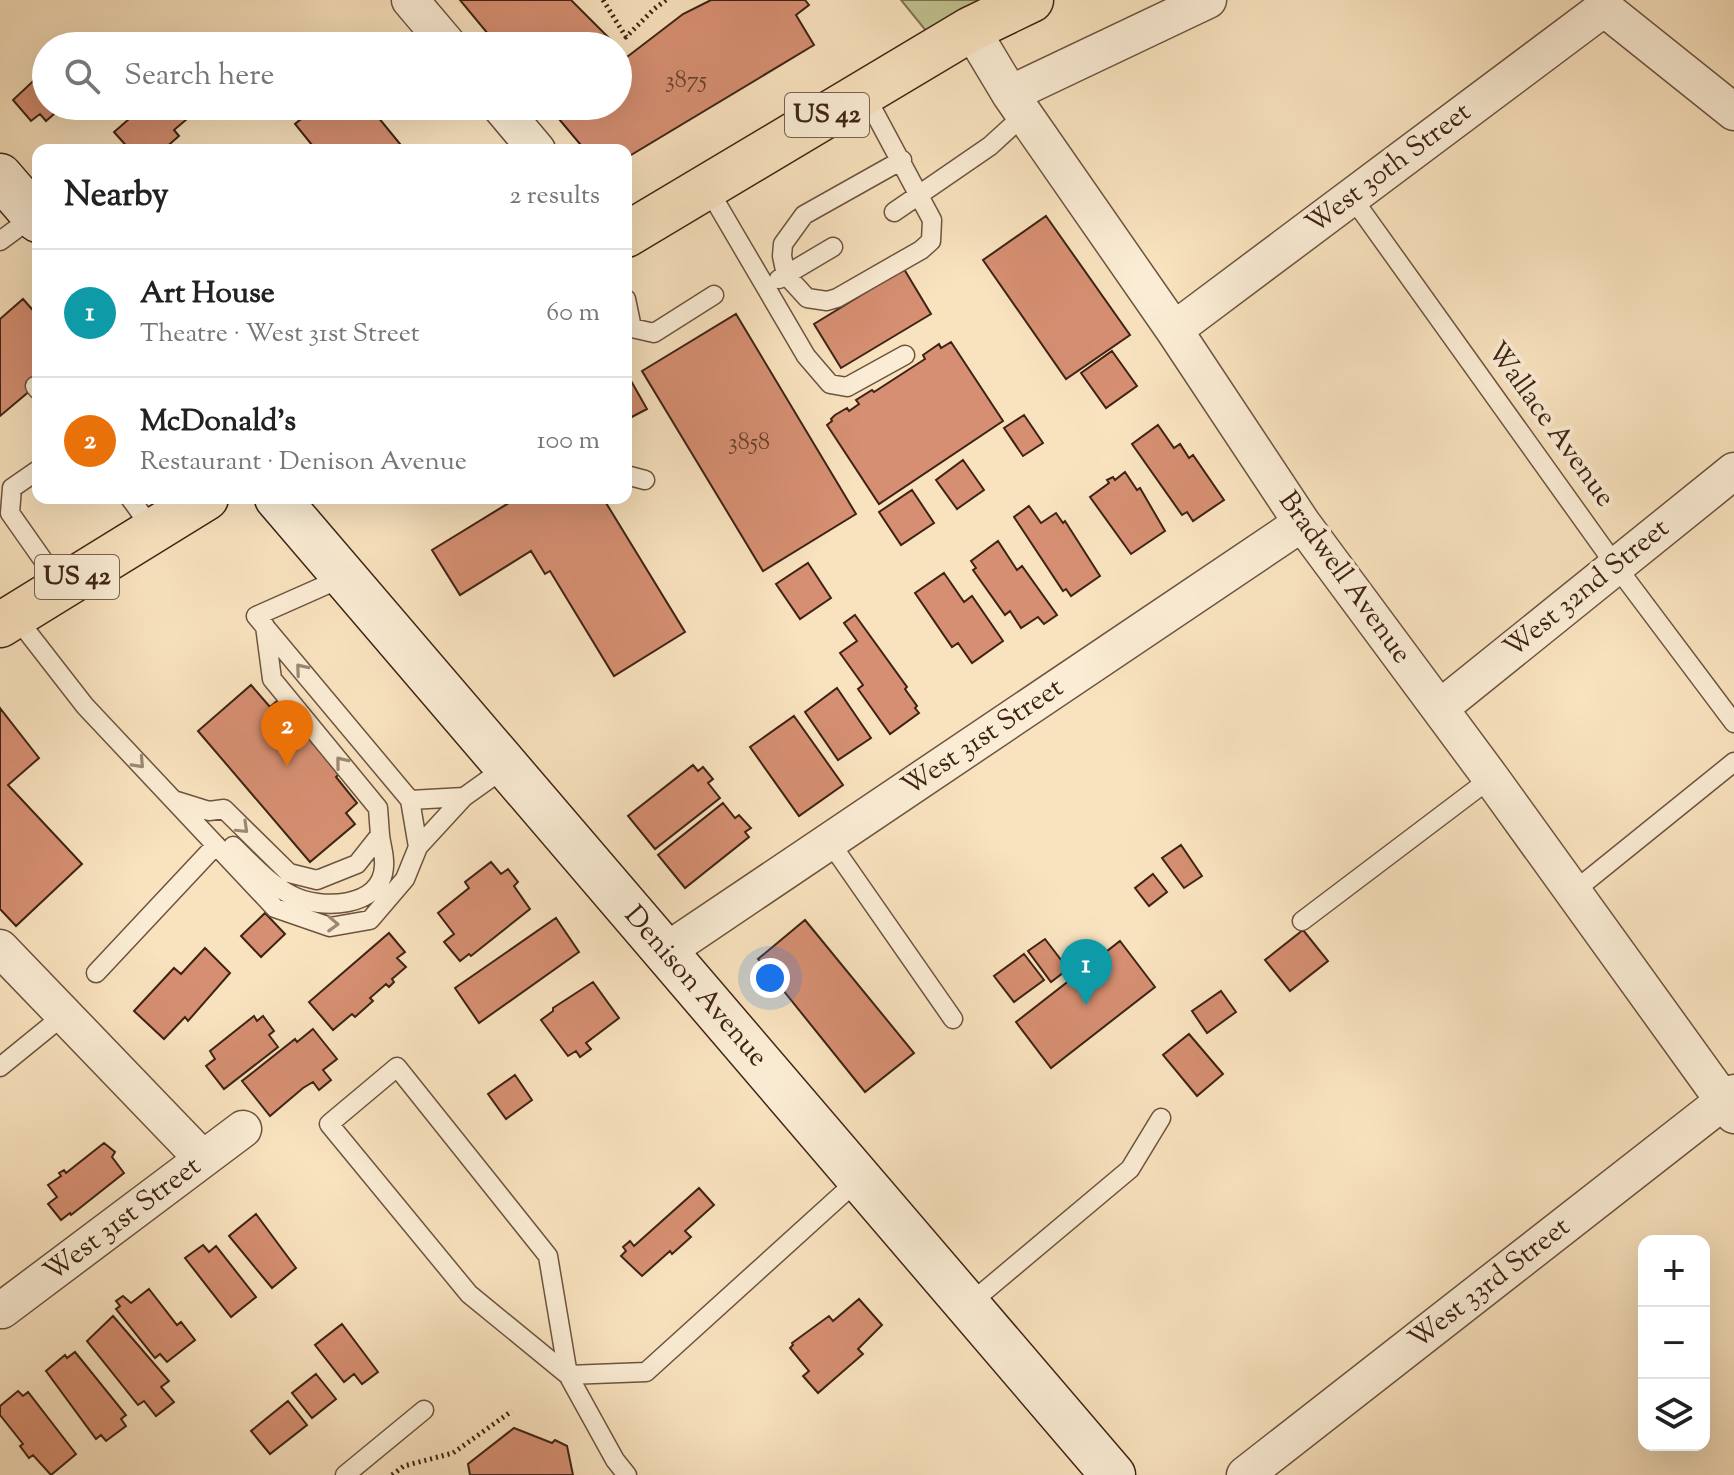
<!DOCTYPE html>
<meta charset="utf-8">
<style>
body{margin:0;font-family:"Sorts Mill Goudy",serif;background:#f6f6f6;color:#222}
.controls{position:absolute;right:24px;bottom:24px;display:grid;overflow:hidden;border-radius:16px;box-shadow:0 8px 32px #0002}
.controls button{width:72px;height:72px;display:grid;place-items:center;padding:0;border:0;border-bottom:2px solid #e0e0e0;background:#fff;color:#222;font:40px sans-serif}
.you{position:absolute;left:770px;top:978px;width:28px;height:28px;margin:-20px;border:6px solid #fff;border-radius:50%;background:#1a73e8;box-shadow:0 0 0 12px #1a73e833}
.badge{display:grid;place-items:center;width:52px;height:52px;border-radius:50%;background:#8f2418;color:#fff;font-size:26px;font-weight:700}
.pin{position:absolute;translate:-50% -66px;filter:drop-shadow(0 2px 4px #0008)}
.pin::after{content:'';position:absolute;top:42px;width:28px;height:24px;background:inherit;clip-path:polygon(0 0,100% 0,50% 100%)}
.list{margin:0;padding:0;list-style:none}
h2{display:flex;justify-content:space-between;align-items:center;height:104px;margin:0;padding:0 32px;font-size:34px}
h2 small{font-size:26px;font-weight:400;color:#767676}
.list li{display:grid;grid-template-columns:52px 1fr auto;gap:24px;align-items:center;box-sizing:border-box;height:128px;padding:0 32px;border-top:2px solid #e0e0e0}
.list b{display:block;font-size:30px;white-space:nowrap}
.list p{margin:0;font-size:26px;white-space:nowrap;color:#767676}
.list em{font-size:26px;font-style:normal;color:#767676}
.icon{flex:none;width:44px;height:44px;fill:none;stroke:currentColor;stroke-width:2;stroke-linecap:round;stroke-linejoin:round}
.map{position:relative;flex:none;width:1734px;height:1475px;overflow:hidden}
.search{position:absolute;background:#fff;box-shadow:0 8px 32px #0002;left:32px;top:32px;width:600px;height:88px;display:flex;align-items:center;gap:20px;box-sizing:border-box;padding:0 28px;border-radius:44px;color:#767676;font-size:30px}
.panel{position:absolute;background:#fff;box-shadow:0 8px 32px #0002;left:32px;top:144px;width:600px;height:360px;border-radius:16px}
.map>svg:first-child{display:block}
.green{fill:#c0c390;stroke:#7f7352;stroke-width:2}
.building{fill:#d68f72;stroke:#3e2314;stroke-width:2}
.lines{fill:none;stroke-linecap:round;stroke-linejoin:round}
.lane-casing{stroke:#6d533f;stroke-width:21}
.street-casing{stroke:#6d533f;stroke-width:39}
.secondary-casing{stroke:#3e2314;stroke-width:47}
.primary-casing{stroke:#3e2314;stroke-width:47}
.path{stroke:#3e2314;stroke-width:5;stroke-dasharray:2 4;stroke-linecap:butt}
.lane{stroke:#fbedd5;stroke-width:18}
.street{stroke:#fbedd5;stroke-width:36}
.secondary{stroke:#fbedd5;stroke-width:44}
.primary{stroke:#f9e3bf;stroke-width:44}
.oneway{stroke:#9c8874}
.labels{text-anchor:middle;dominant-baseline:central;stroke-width:8;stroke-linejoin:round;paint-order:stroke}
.number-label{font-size:24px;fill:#643e2c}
.shield{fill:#fbedd5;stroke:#77604e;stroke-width:2}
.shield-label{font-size:26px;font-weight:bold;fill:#3e2314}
.street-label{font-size:28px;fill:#3e2314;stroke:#fbedd5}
</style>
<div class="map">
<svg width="1734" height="1475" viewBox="0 0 1734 1475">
<rect width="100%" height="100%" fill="#f9e3bf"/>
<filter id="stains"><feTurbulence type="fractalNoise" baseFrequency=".0025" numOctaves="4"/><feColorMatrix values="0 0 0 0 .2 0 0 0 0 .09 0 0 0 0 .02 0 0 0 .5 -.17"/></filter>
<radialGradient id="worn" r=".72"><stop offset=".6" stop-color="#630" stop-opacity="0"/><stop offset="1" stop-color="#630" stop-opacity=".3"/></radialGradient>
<!-- green -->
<path class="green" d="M901,0H1031L940,48Z"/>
<!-- building -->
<path class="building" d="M460,0H571L617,46H498Z
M711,0H805L809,5L796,15L814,45L626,158V150H585L548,106H618V47L627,57L683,14Z
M46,69V106H63L46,121L40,114L31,121L13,100Z
M144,106H176L187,119L174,130L179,136L163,150H130L114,132Z
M317,106H369L405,150H316L295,124Z
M1046,216L1130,335L1066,379L983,260Z
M904,269L931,314L841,368L814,324Z
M23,299L38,316V384L0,416V319Z
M736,314L856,514L763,571L642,371Z
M951,342L1003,421L879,504L827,425L832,421L831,419L835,415L847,408L849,411L859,404L856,400L872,390L874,392L925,359L923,355L939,344L941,348Z
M1112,351L1137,386L1106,408L1081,373Z
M626,372L647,409L626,420Z
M1024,415L1043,443L1023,456L1004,428Z
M1158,425L1174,448L1180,444L1189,458L1193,455L1224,500L1193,521L1187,512L1182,515L1132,444Z
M963,460L984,490L957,509L936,480Z
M1125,472L1137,490L1140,488L1165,531L1131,554L1090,497L1109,483L1107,480L1113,477L1115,480Z
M912,490L934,523L901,545L879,512Z
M510,498H603L685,632L614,676L550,571L545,574L531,551L460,595L432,550L512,501Z
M1029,506L1041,523L1056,513L1063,523L1065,521L1100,576L1071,596L1066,589L1063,591L1014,517Z
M998,541L1017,570L1022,566L1057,615L1044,624L1038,617L1021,628L1010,611L1005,615L973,570L976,568L971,561Z
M808,563L831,598L800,619L776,584Z
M944,573L964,602L972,596L1003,641L972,663L958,643L952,647L915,593Z
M855,615L907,687L905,689L917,706L915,708L919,713L890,734L858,689L863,685L840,653L857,641L844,623Z
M251,685L270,707L277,701L339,774L336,777L357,803L346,813L355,824L310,862L198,731Z
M837,688L871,738L838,760L805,712Z
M0,708L39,758L8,785L82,864L16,926L0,909Z
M794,716L843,785L799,816L750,747Z
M693,765L698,771L703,767L713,779L708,783L720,798L655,849L628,816Z
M723,803L735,818L739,815L751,828L745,832L749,837L685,888L658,855Z
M1181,845L1202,876L1184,888L1162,858Z
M491,862L501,874L508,869L518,882L514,886L530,909L471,956L469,954L460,961L444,942L454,934L438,913L469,888L465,882Z
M1153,874L1167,892L1149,906L1135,888Z
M265,913L285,934L261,957L241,936Z
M556,918L579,952L479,1023L455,988Z
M805,920L914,1053L865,1092L758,959Z
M1303,930L1328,961L1290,991L1265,960Z
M389,933L405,952L397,958L406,967L392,979L394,982L389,987L386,984L370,998L373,1001L355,1017L352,1014L333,1030L309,1002Z
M1045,939L1068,969L1051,982L1028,951Z
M1120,941L1155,987L1051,1068L1016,1022Z
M205,948L230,973L188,1021L185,1017L164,1039L134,1011L174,968L181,974Z
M1024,954L1044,980L1014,1002L994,976Z
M593,982L619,1018L586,1043L591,1049L580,1057L576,1051L568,1056L541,1020L553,1011V1008Z
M1221,991L1236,1012L1207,1033L1192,1011Z
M254,1016L257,1021L263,1016L274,1031L269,1035L278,1047L224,1089L206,1066L215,1059L210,1051Z
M313,1029L337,1059L323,1070L331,1080L319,1090L313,1082L303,1088L270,1116L242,1081L295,1039L297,1042Z
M1189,1034L1223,1074L1197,1096L1163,1055Z
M515,1075L532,1100L506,1119L488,1094Z
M104,1143L115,1152L112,1157L124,1173L71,1215L70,1213L61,1220L48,1204L57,1197L48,1185L61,1176L59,1173L64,1170L66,1173Z
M699,1188L714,1205L685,1231L691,1237L672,1254L670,1251L642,1276L621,1256L626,1251L623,1247L630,1241L634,1246Z
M256,1214L296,1268L272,1288L229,1236Z
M203,1245L209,1252L216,1246L256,1297L231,1317L185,1258Z
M149,1289L177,1325L181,1322L195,1340L167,1362L160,1354L155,1358L116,1309L120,1306L116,1301L123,1296L131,1303Z
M859,1299L882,1325L858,1349L863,1354L818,1393L803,1376L809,1371L790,1348L793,1345L792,1343L829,1316L833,1321Z
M113,1316L169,1381L161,1387L174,1402L156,1416L144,1401L138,1405L87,1341Z
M342,1324L378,1372L362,1384L354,1374L344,1382L315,1345Z
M75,1352L126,1415L121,1419L126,1426L106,1441L101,1435L96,1439L46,1371L65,1355L67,1358Z
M316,1374L336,1399L312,1418L292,1393Z
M18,1391L23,1396L28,1392L76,1454L51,1475L33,1455L29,1458L20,1446L23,1444L0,1415V1406Z
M288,1401L307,1425L270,1454L251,1431Z
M514,1428L552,1443L555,1440L567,1446L573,1475H470L468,1464Z"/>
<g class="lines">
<defs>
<path id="lane" d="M864,93L932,220L931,241L921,250L837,298L827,301L807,298L786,275L782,256L783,244L804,215L902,160
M707,187L806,356L830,384L847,387L905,355
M1351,196L1616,566L1734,723
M894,212L990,146L1025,114
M0,241L34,216
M779,279L833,247
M626,299L632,328L654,333L714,295
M35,386L38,390
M38,470L12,488L10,513L62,587
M626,475L645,480
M130,498L153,530
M344,577L256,616L410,800L418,847
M15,616L85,706L275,908L330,927L370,920L405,879L418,847L464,797L506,767
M410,800L464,797
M177,801L209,811L224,809L289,873L317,880L357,864L380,835L378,808L272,679L265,626
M829,841L953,1019
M233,846C252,864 268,883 291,895C319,910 382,909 384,866C385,856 381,845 380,835
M1573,892L1734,762
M1302,921L1491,778
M96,973L216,845
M0,1067L64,1015
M968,1305L1130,1169L1161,1118
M345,1475L424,1410
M627,1475L615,1460L568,1375L548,1256L397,1067L329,1124L469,1294L568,1375L646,1372L859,1179"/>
<path id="street" d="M410,0L449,46
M971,29L1010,94L1174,330L1302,523L1491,778L1734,1115
M1010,94L1208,0
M500,106L537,150
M1174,330L1604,8L1734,112
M1440,708L1734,471
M0,948L203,1159
M665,952L1302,523
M2,1310L243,1129
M1245,1475L1734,1093"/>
<path id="secondary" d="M0,176L38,220
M277,498L1113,1475"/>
<path id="primary" d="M626,235L971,29L1031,0
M0,625L206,498"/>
</defs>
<!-- lane casing -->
<use href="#lane" class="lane-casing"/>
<!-- street casing -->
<use href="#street" class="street-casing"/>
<!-- secondary casing -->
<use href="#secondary" class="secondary-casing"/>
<!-- primary casing -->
<use href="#primary" class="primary-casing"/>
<!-- path -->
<path class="path" d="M603,0L626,37L654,9L666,0
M392,1475L404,1466L453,1453L512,1411"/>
<!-- lane -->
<use href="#lane" class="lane"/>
<!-- street -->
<use href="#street" class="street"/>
<!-- secondary -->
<use href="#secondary" class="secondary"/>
<!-- primary -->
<use href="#primary" class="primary"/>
</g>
<!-- one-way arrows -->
<defs><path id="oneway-chevron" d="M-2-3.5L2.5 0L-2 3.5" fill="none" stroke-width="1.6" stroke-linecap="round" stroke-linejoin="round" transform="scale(2)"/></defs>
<g class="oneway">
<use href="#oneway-chevron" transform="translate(301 669) rotate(-130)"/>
<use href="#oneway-chevron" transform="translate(341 762) rotate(-129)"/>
<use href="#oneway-chevron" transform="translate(139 763) rotate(47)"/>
<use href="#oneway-chevron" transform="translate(243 828) rotate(44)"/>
<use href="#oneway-chevron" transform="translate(333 924) rotate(2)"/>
</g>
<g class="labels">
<!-- number labels -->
<g class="number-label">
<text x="686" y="81">3875</text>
<text x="749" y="443">3858</text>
</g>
<!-- shield labels -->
<g class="shield">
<rect x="785" y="93" width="84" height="44" rx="6"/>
<rect x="35" y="555" width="84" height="44" rx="6"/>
</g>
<g class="shield-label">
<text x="827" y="115">US 42</text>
<text x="77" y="577">US 42</text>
</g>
<!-- street labels -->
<g class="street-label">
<text transform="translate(1389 169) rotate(-37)">West 30th Street</text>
<text transform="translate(1550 425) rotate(54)">Wallace Avenue</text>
<text transform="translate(1344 578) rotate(54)">Bradwell Avenue</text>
<text transform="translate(1587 589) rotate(-39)">West 32nd Street</text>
<text transform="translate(983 738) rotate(-34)">West 31st Street</text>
<text transform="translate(695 987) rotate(49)">Denison Avenue</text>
<text transform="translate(123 1220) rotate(-37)">West 31st Street</text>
<text transform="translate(1490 1284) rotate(-38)">West 33rd Street</text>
</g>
</g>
<rect width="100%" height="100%" filter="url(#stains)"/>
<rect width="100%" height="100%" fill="url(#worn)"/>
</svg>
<div class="controls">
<button>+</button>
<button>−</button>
<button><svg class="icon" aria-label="layers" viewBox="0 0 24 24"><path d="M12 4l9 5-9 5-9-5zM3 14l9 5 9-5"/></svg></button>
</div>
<div class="you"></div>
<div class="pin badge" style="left:1086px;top:1005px;background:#0f9aa8">1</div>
<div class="pin badge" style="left:287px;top:766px;background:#e8710a">2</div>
<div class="search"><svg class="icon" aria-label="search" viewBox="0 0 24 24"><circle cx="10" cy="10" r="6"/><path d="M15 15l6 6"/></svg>Search here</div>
<section class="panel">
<h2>Nearby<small>2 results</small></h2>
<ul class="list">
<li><span class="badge" style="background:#0f9aa8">1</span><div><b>Art House</b><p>Theatre · West 31st Street</p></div><em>60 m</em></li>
<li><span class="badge" style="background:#e8710a">2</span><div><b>McDonald's</b><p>Restaurant · Denison Avenue</p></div><em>100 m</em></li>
</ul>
</section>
</div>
